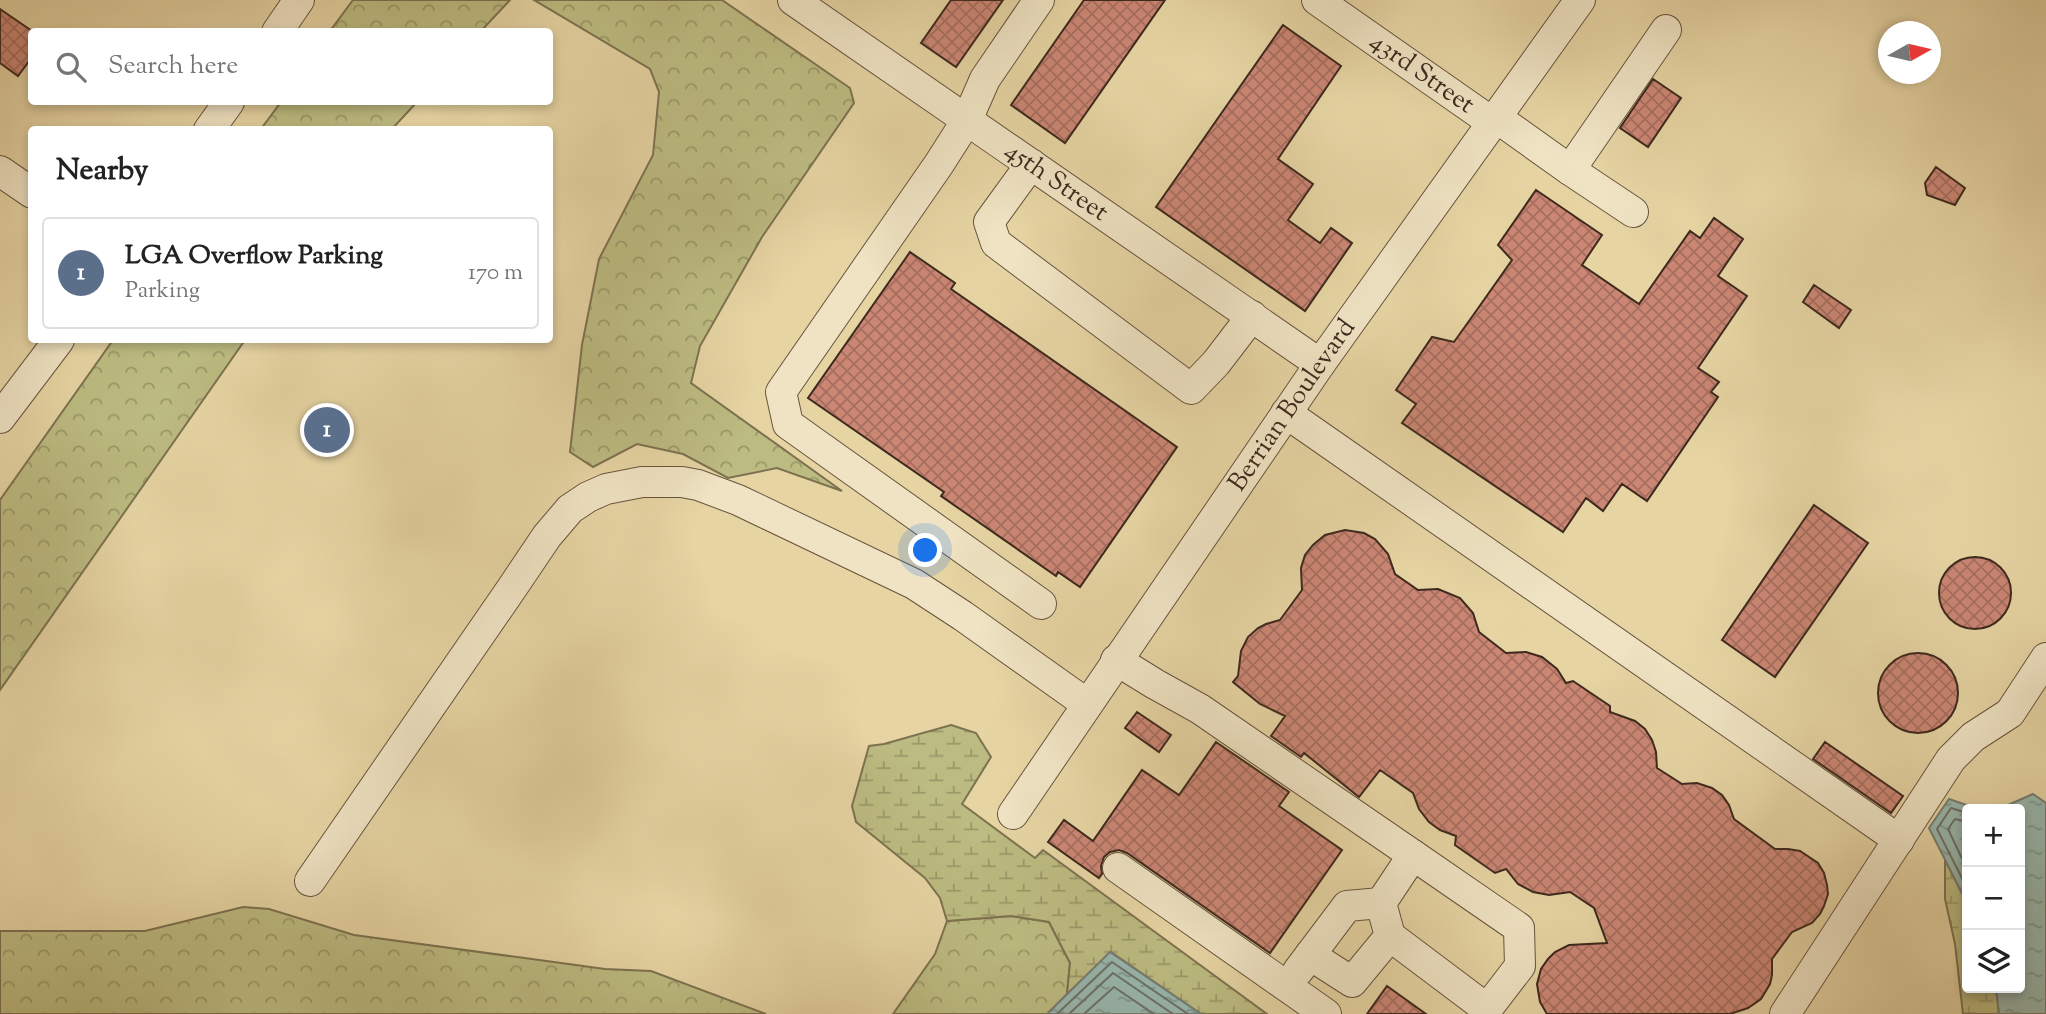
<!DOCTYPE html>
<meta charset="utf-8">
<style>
body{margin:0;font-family:"Sorts Mill Goudy",serif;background:#f2f2f2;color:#222}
.controls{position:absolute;right:21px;bottom:21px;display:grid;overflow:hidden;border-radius:7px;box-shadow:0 4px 10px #0003}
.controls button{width:63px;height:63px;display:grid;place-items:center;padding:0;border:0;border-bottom:2px solid #e0e0e0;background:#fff;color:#222;font:35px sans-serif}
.compass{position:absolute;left:1878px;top:21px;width:63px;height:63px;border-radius:50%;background:#fff;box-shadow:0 4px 10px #0003;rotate:82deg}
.you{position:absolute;left:926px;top:551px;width:24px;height:24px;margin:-18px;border:5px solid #fff;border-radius:50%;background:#1a73e8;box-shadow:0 0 0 10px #1a73e833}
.badge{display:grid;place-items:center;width:46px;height:46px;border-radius:50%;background:#ea580c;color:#fff;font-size:23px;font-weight:700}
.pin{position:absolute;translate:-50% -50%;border:4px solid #fff;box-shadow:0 2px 7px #0006}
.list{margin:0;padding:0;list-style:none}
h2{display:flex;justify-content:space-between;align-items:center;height:91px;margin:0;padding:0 28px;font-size:30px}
h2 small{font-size:23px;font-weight:400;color:#767676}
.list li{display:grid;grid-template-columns:46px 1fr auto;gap:21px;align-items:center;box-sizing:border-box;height:112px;margin:0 14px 14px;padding:0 14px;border:2px solid #e0e0e0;border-radius:7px}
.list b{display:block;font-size:26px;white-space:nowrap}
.list p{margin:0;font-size:23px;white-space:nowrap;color:#767676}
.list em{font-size:23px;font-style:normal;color:#767676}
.icon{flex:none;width:38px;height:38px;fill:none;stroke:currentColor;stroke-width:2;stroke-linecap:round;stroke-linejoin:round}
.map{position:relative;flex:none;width:2046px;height:1014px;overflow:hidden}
.search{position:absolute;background:#fff;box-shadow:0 4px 10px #0003;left:28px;top:28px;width:525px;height:77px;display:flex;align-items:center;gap:18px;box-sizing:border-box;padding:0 24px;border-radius:7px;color:#767676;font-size:26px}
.panel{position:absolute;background:#fff;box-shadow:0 4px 10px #0003;left:28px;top:126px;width:525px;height:217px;border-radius:7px}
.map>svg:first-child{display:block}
.forest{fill:url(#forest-crowns);stroke:#7d7250;stroke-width:2}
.wetland{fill:url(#wetland-marsh);stroke:#7d7250;stroke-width:2}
.water{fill:url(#water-ripples);stroke:#747e74;stroke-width:2}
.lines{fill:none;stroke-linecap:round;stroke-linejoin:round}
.shore{stroke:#6b7066;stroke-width:2}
.building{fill:url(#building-cross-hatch);stroke:#3e291e;stroke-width:2}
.minor-casing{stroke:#68543f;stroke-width:32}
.minor{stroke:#efe3c3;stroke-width:30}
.labels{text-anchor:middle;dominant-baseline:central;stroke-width:6;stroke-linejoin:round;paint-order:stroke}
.street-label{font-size:26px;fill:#3e291e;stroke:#efe3c3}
</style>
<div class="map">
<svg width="2046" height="1014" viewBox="0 0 2046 1014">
<defs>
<pattern id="forest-crowns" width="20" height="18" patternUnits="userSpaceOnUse" patternTransform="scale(1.75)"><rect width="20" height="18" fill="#bcbb81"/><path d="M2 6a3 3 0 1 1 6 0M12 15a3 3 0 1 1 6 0" fill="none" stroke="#9a9869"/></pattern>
<pattern id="wetland-marsh" width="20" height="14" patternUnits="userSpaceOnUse" patternTransform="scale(1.75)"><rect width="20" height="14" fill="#bcbb81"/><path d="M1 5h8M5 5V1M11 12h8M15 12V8" fill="none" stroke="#9a9869"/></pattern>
<pattern id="water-ripples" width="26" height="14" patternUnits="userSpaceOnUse" patternTransform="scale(1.75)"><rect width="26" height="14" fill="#98b7ae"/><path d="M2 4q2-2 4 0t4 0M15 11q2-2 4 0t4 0" fill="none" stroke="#7d958d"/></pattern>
<pattern id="building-cross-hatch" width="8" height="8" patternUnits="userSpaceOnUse" patternTransform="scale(1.75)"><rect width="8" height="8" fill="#cb8674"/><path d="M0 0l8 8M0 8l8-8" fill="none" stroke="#a66e5f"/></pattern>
</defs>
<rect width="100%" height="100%" fill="#e6d4a3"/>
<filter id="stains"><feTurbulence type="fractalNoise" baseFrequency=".00286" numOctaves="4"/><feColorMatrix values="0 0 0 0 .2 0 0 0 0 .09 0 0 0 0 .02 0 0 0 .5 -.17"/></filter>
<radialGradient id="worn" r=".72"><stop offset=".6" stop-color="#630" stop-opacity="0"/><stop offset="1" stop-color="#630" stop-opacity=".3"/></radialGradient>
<!-- forest -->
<path class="forest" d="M353,0H510L481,31H330Z
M534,0H722L850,88L854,103L762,237L700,346L691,383L842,491L777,468L728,478L683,454L637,444L593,467L570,452L582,345L599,259L653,155L659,92L650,69Z
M281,102H417L392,129H261Z
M113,340H245L0,690V500Z
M243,907L269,909L354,935L605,969L651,971L766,1014H0V931H145Z
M1011,916L1049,922L1070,963L1067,994L1047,1014H893L935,954L947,921Z"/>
<!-- wetland -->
<path class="wetland" d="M951,725L976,733L991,757L962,804L1035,858L1043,850L1267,1014H1201L1111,952L1067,994L1070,963L1049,922L1011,916L947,921L940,898L925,878L856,822L852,806L869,746L884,744Z
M1945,860L1967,903V988H1996L1999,1014H1963L1955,944L1945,899Z"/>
<!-- water -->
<path class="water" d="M2033,794L2046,803V1014H1999L1996,988H2020V809H1999Z
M1949,799L1978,809H1967V903L1929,828Z
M1110,952L1201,1014H1047Z"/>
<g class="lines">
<!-- shore -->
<path class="shore" d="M1967,813L1951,808L1937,829L1967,888
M1967,822L1955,819L1948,829L1967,869
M1057,1014L1112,962L1188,1014
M1069,1014L1113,973L1173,1014
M1084,1014L1114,987L1154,1014"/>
</g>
<!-- building -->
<path class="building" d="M951,0H1003L956,67L921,43Z
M1084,0H1165L1065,143L1011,105Z
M0,9L32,31V57L18,76L0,63Z
M1283,25L1341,66L1278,159L1313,184L1288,220L1320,243L1331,228L1352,243L1305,311L1156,207Z
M1653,79L1681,98L1648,147L1620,128Z
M1936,167L1965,188L1955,205L1927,195L1925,183Z
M1536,190L1602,235L1582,265L1639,304L1690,231L1700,238L1714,218L1743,239L1718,276L1747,296L1698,368L1719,382L1711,392L1718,397L1647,501L1622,484L1603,511L1586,498L1563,532L1402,423L1416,404L1396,390L1432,337L1454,342L1474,314L1512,260L1498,245Z
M910,252L955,283L951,289L1177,447L1080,587L1058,572L1056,576L941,496L944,492L808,398Z
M1814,285L1851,310L1839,328L1803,302Z
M1814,505L1868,543L1775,677L1722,640Z
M1345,530L1364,533L1375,539L1388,554L1395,574L1418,590L1438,589L1460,598L1473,613L1479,632L1506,653L1526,652L1542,657L1557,669L1566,683L1573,681L1610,706V712L1635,721L1645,729L1652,740L1656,752L1657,768L1682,784L1697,783L1712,788L1722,795L1729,805L1734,819L1775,849H1788L1800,851L1818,863L1824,873L1827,885L1828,894L1824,906L1820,914L1812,923L1792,932L1772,959V975L1770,984L1761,999L1748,1008L1730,1014H1547L1540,1002L1537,984L1541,969L1548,959L1555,952L1569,945L1607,943L1594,908L1570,892L1549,895L1533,892L1518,884L1506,869L1495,873L1455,845L1456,836L1440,830L1429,822L1419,809L1413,793L1380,770L1359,797L1304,753L1301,757L1271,736L1285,716L1260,704L1233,682L1238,676L1241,651L1248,637L1258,628L1266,624L1280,620L1302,590L1301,568L1305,555L1313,545L1325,535Z
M1939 593a36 36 0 1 1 72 0a36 36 0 1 1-72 0Z
M1878 693a40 40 0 1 1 80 0a40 40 0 1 1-80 0Z
M1137,712L1171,735L1159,752L1125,728Z
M1216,742L1289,792L1279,806L1342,850L1270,953L1127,853L1119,850L1110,852L1104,857L1101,866L1102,874L1099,878L1048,842L1064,820L1093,841L1142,770L1179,795Z
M1825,742L1903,796L1891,813L1813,759Z
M1387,986L1426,1014H1367Z"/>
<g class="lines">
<defs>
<g id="minor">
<path id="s1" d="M793,0L1320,364"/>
<path d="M1039,0L985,79L967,120L939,164L781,392L788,424L1041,604"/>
<path id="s2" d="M1317,0L1493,123"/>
<path d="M277,32L299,0"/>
<path d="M1497,118L1570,170L1666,30"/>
<path d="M209,130L229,102"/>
<path d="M1031,164L989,222L996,243L1191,389L1216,363L1252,316"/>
<path d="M1570,170L1633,212"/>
<path d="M0,171L32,193"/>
<path d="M1286,413L1899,840"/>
<path d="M0,418L59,340"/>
<path d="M1116,660L1155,684L1200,709L1413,855L1381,903L1390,936L1352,982L1310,955"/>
<path id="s3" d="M1013,814L1320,364L1580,0"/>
<path d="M1413,855L1519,928L1520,966L1487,1009"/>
<path d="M1118,868L1326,1014"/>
<path d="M310,881L512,588L547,536L570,509L588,497L606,489L642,482H682L698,485L738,500L914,584L963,616L1087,704"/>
<path d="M1390,936L1487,1009L1485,1014"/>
<path d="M1298,971L1347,906L1381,903"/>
<path d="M1785,1014L1951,759L1973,737L2010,713L2046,658"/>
</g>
</defs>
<!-- minor casing -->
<use href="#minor" class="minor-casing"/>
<!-- minor -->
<use href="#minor" class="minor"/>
</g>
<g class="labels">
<!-- street labels -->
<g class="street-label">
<text stroke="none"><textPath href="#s2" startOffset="128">43rd Street</textPath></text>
<text stroke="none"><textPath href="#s1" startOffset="320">45th Street</textPath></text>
<text stroke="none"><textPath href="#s3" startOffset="495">Berrian Boulevard</textPath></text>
</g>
</g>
<rect width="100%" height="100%" filter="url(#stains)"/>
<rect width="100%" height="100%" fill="url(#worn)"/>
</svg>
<div class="controls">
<button>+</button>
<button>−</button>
<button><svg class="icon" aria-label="layers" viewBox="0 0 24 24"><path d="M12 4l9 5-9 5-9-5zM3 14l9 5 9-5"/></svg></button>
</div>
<svg class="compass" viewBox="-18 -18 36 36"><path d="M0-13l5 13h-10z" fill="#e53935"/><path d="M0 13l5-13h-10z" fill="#767676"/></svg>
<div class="you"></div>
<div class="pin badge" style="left:327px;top:430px;background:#5c6f8a">1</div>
<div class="search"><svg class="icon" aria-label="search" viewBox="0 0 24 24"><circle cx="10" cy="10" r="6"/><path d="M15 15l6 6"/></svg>Search here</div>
<section class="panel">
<h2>Nearby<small></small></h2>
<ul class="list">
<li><span class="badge" style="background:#5c6f8a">1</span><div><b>LGA Overflow Parking</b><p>Parking</p></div><em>170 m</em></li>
</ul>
</section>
</div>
